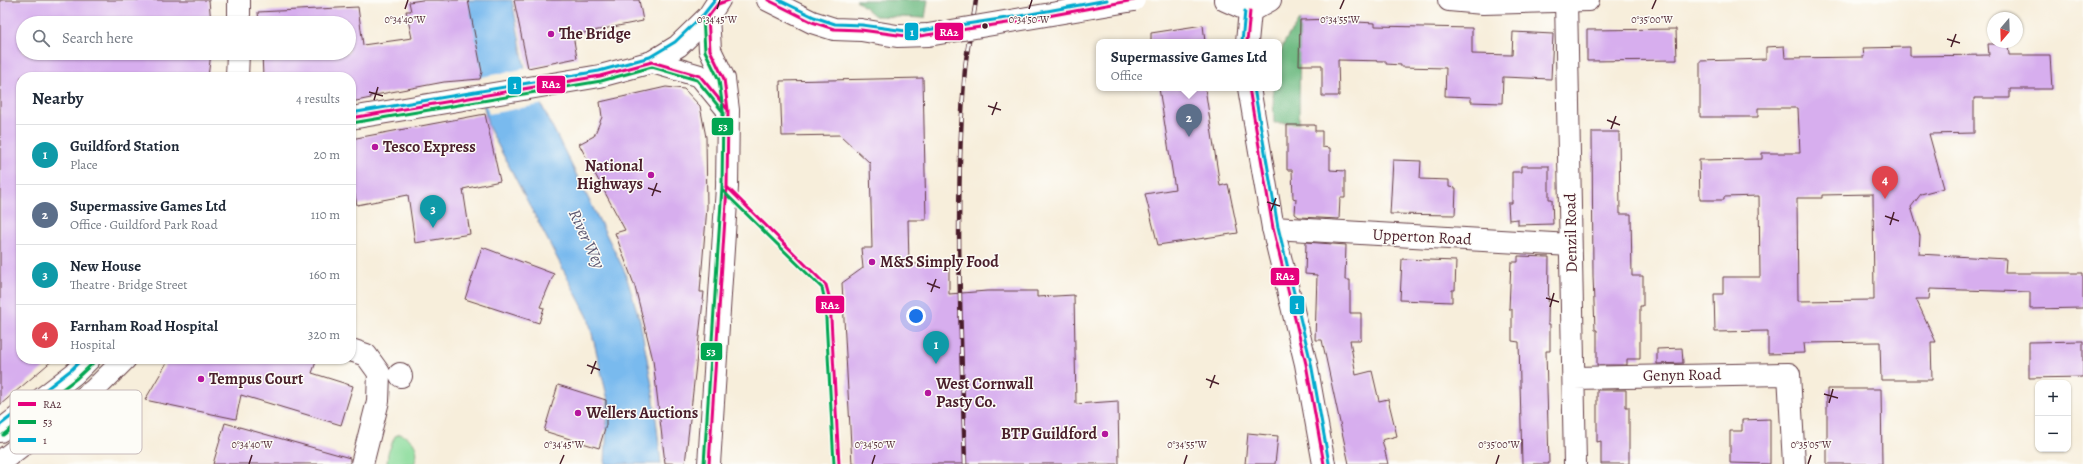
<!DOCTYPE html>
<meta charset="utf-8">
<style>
body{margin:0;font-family:Alegreya,serif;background:#f6f6f7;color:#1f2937}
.controls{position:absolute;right:12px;bottom:12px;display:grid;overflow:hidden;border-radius:8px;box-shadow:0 1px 3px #0004}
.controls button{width:36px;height:36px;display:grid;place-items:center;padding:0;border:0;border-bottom:1px solid #e0e1e3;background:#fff;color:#1f2937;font:20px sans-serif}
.compass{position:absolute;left:1987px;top:12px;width:36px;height:36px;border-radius:50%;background:#fff;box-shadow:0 1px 3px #0004;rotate:199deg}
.you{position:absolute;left:916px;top:316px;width:14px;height:14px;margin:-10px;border:3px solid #fff;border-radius:50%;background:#1a73e8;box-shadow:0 0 0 6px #1a73e833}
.badge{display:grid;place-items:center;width:26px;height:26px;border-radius:50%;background:#111827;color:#fff;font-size:13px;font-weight:700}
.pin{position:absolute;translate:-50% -33px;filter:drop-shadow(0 1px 2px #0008)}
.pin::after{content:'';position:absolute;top:21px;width:14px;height:12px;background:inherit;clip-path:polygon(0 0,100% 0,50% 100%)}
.popup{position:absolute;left:1096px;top:39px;width:186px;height:52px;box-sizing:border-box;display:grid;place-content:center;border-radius:8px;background:#fff;filter:drop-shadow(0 1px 3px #0005);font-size:13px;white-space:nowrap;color:#747a83}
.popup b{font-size:15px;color:#1f2937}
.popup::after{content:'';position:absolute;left:50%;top:100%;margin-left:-8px;border:8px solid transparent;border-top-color:#fff}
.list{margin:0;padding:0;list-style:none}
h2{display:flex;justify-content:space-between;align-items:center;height:52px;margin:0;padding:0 16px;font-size:17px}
h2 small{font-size:13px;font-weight:400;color:#747a83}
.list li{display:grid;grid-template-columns:26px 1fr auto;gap:12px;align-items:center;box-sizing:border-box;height:60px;padding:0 16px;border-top:1px solid #e0e1e3}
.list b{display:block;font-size:15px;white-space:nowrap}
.list p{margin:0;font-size:13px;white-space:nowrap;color:#747a83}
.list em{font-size:13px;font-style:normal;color:#747a83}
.icon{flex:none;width:22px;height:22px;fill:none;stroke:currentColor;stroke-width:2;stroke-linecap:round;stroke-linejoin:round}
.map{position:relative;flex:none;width:2083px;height:464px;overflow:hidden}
.search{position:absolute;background:#fff;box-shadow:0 1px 3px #0004;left:16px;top:16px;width:340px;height:44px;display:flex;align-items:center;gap:10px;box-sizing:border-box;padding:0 14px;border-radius:22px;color:#747a83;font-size:15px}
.panel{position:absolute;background:#fff;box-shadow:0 1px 3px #0004;left:16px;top:72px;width:340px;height:292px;border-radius:16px}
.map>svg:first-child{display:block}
.green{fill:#8cdc9c;stroke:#6b7e64}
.forest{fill:#71bc84;stroke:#5e6e58}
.water{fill:#79baee;stroke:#626c8c}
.pier{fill:#f7eedb}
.building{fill:#d7aeee;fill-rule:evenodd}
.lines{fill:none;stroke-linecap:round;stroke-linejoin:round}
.street-casing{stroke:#643e45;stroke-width:24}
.secondary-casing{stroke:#643e45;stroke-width:24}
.primary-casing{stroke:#643e45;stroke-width:24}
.street{stroke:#fff;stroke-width:22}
.secondary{stroke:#fff;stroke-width:22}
.primary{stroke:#fff;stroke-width:22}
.rail-casing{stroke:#4a1f2b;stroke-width:4.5}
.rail{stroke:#fdfcf7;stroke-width:3;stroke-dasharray:9;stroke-linecap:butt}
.primary-bridge-casing{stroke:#643e45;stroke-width:24;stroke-linecap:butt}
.primary-bridge{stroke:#fff;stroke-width:22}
.bus-1-casing{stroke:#fdfcf7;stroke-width:6}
.bus-2-casing{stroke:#fdfcf7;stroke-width:6}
.bus-3-casing{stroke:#fdfcf7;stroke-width:6}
.bus-1{stroke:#e5007d;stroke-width:3}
.bus-2{stroke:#00a651;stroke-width:3}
.bus-3{stroke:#00a9ce;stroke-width:3}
.ticks{fill:none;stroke:#4a1f2b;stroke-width:1.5}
.bus-dot{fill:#4a1f2b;stroke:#fdfcf7;stroke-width:1.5}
.poi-dot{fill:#b5179e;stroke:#fdfcf7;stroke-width:1.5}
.labels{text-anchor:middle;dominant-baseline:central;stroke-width:3;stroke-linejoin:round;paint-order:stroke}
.poi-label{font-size:16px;font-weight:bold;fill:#4a1f2b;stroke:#fdfcf7;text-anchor:start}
.street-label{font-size:16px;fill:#4a1f2b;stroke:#fdfcf7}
.water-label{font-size:17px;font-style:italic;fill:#5a556f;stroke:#fdfcf7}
.key{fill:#fdfcf7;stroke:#c7baba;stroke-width:1}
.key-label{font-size:11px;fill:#4a1f2b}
.ticks-label{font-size:10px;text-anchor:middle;fill:#4a1f2b;stroke:#fdfcf7;stroke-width:3;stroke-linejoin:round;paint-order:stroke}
.line-badge{stroke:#fdfcf7;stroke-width:1.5}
.badge-label{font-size:11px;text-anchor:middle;font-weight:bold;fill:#fff}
</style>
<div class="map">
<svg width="2083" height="464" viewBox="0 0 2083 464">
<rect width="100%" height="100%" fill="#fdfcf7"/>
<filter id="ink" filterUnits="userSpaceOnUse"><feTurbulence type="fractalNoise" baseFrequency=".025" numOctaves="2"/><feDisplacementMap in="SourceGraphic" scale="8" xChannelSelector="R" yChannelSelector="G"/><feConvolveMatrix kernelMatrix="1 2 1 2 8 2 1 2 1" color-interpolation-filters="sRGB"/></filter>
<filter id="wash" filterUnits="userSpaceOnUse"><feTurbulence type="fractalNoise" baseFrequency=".012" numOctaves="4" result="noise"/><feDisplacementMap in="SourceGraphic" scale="16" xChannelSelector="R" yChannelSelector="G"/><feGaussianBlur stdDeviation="0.9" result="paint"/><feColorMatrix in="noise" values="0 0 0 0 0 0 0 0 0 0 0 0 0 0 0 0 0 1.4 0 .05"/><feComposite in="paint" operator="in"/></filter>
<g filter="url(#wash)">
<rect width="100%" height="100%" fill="#f7eedb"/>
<!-- green -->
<path class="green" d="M400,434C414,439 421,450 414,464H387L388,453L395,436Z"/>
<!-- forest -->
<path class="forest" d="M856,0H928L925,18L875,16Z
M1300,20L1299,123H1274L1273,92V88H1279C1279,54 1277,48 1300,20Z"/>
<!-- water -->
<path class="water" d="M462,0H512L526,74L625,272L640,321L653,391L661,464H605L608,400L588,317L488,126Z"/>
<!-- pier -->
<path class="pier" d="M527,68L544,104L489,114L476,78Z"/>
<g id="blocks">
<!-- building -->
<path class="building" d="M0,0H209L211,23H23V53H211L208,77H21V359H54L0,405Z
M422,0H468L482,72L480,79L444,82L370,96L371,98L351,102V77H263L262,53H349V23H259L258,12L358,7L363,45L412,38L406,11H411L409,2Z
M514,0H639L643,21L573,35L577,58L528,68Z
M1337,19V21L1375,23V26L1472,28V54L1512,55L1513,32L1553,34L1551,79L1503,77L1502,103L1471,102V97L1445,96L1446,68L1401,67V65L1386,64V61L1338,60L1339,96H1322V65H1299L1300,20Z
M1203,25L1205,42H1151V33Z
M1676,29L1677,60L1587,61V30Z
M1988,44H2008L2009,55H2050L2052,89H2010V98H1974V133L1929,134L1944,188L1921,194L1911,207L1920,236L1919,254L2006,259L2005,273H2083V308L2030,309V292L1930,289L1929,299H1916L1936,342H1931L1932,380H1881L1880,342L1804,343L1805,353L1768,354V331L1715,332L1714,294H1723V277H1760L1759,196L1724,197V200H1700L1699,160L1762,159V153H1800L1798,108H1758V117H1700V61L1766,59V47L1784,46L1785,58L1864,57L1863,48L1910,47V56L1989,55ZM1873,194L1874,300L1798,301L1797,198H1822V195Z
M923,78L926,220H908L909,264H949V294L987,291H1037V297L1074,295L1076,404L1118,401L1119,464H852L842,283L863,268L861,248H872L870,163L840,135L782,136L780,81Z
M666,87L684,89L700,106L706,137L707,207L700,292H704L685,464L665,463L653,360L635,287L615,233L625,230L579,144L594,136L602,117L600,102Z
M1159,88H1205L1220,186L1228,184L1238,233L1158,245L1145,194L1175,189Z
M485,114L500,181L463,189L470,234L415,243L408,195L357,205L351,177V139Z
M1287,125H1315V131H1322V147L1330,148V170L1345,171V198H1340L1339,219L1299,217L1295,214L1296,199L1293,198L1292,170H1287Z
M1592,132H1619L1620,214H1631L1632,276H1643V306H1640V359H1627V365H1597V330H1595L1593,276Z
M1393,160L1421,161L1420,179L1449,180V187L1456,188L1455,215L1390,214Z
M1521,166H1549V199H1552L1553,224L1518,225V219L1509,220L1508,203H1512V172H1521Z
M1306,242L1346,245L1345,280H1350V313H1361V340H1350L1356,375L1372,371L1379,401L1388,399L1397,436L1382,440L1388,464H1349L1322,340H1315L1317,275L1305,274Z
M482,247L554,274L540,307L544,308L539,323L465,299Z
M1518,256L1549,257L1548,324H1550V351H1546L1549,464H1522L1519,342L1512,341V309H1509L1511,262H1518Z
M1402,259L1456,261L1455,290H1452V302L1400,300Z
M2083,341V377L2029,378V342Z
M1682,348L1683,363L1657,364V349Z
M169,359H317L312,373L353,386L341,425L241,395L236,419L145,400Z
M558,385L606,400V425L599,448L544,431Z
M1827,389H1881L1882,464H1827Z
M1597,390H1626V407H1629V464H1601V441L1597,442Z
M1770,419V464L1730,463V431H1742V420Z
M225,423L350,458V464H213Z
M1248,433L1278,436L1275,464H1245Z"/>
</g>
</g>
<g filter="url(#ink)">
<use href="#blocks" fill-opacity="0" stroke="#643e45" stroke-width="1"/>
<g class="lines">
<defs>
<path id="street" d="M1566,0L1575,464
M1273,228L1570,245
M351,350L366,355L379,373L378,401L362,464
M400,374L401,376
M1574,378L1789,374L1794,464"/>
<path id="secondary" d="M708,17L710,50L724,79L728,110L727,187L709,464
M1247,42L1250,11
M652,62L700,76L728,110
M1249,88L1273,228L1306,364L1324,464"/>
<path id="primary" d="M239,0V23
M768,0L812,22L834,29L861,30L897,36L928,35
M1225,0L1250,11L1270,0
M1449,0L1483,3L1588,0
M237,77L238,53
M351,118L600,76L652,62L678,46L708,17L719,0
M0,431L74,374L89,359
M0,462L94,390L125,359"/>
</defs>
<!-- street casing -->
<use href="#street" class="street-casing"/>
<!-- secondary casing -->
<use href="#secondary" class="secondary-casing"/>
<!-- primary casing -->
<use href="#primary" class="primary-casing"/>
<!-- street -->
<use href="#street" class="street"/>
<!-- secondary -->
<use href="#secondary" class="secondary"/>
<!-- primary -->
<use href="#primary" class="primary"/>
<defs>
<path id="rail" d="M965,464C961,332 954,200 965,69C967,46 973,23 976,0"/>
</defs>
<!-- rail casing -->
<use href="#rail" class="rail-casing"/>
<!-- rail -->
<use href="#rail" class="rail"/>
<defs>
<path id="primary-bridge" d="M928,35L1134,0"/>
</defs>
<!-- primary-bridge casing -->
<use href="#primary-bridge" class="primary-bridge-casing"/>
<!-- primary-bridge -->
<use href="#primary-bridge" class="primary-bridge"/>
<defs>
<path id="bus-1" d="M768,0L812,22L834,29L861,30L913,37L1021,21L1134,0
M1247,42L1250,11
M1249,88L1273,228L1306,364L1324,464
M351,118L600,76L652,62L700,76L728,110V115
M727,187L826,285L830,300L839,464
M709,464L727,187L728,110L724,79L710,50L708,17L718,4L729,0"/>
<path id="bus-2" d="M703,17L705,51L719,80L723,110L722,187L704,464
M352,123L601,81L652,67L697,80L724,113
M723,191L822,288L825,301L834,464
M3,435L77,378L93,363"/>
<path id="bus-3" d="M779,0L814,17L835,24L862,25L913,32L1020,16L1107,0
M1242,42L1245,11
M1254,88L1278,227L1311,363L1329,463
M351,113L599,71L650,57L675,42L704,14L715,0
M0,425L71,370L82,359"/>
</defs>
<!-- bus-1 casing -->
<use href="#bus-1" class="bus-1-casing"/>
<!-- bus-2 casing -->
<use href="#bus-2" class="bus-2-casing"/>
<!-- bus-3 casing -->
<use href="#bus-3" class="bus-3-casing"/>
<!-- bus-1 -->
<use href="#bus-1" class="bus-1"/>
<!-- bus-2 -->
<use href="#bus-2" class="bus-2"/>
<!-- bus-3 -->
<use href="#bus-3" class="bus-3"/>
</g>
</g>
<!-- ticks -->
<path class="ticks" d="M405,9L408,0M717,9L720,0M1029,9L1032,0M1340,9L1344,0M1652,9L1656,0M1947,39L1960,43M1951,47L1956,34M369,92L383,96M374,100L378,87M988,106L1001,110M992,115L997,102M1607,120L1620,125M1611,129L1616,116M648,188L661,192M652,196L657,183M1267,202L1280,206M1271,211L1276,198M1885,216L1899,221M1890,225L1894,212M927,283L940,288M931,292L936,279M1546,298L1559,302M1550,307L1554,293M587,365L600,370M591,374L596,361M1206,379L1219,384M1210,388L1215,375M1824,394L1838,398M1829,403L1833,389M249,464L252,455M560,464L564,455M872,464L875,455M1184,464L1187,455M1496,464L1499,455M1808,464L1811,455"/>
<!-- markers -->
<circle class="bus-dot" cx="985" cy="26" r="3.5"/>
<g class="poi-dot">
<circle cx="551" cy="34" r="4"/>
<circle cx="375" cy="147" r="4"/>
<circle cx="651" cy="175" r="4"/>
<circle cx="872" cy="262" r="4"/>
<circle cx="201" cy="379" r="4"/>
<circle cx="928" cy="393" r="4"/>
<circle cx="578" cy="413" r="4"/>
<circle cx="1105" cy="434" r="4"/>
</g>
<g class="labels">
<!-- poi labels -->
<g class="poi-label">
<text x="559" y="34">The Bridge</text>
<text x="383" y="147">Tesco Express</text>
<text x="643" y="166" text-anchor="end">National<tspan x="643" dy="18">Highways</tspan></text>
<text x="880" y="262">M&amp;S Simply Food</text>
<text x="209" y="379">Tempus Court</text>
<text x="936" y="384">West Cornwall<tspan x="936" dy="18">Pasty Co.</tspan></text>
<text x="586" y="413">Wellers Auctions</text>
<text x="1097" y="434" text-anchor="end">BTP Guildford</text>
</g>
<!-- street labels -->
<g class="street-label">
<text transform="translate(1571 233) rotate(-91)">Denzil Road</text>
<text transform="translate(1422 237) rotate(3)">Upperton Road</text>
<text transform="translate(1682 375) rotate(-1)">Genyn Road</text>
</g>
<!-- water labels -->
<g class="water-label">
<text transform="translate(587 239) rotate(65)">River Wey</text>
</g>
</g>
<!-- legend -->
<rect x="10" y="390" width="132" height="64" rx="6" class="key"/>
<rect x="18" y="402" width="18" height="4" fill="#e5007d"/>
<rect x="18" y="420" width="18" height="4" fill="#00a651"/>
<rect x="18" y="438" width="18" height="4" fill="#00a9ce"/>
<g class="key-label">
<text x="43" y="408">RA2</text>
<text x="43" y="426">53</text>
<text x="43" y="444">1</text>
</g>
<g class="ticks-label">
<text x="405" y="23">0°34'40"W</text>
<text x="1340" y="23">0°34'55"W</text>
<text x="1652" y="23">0°35'00"W</text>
<text x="717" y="23">0°34'45"W</text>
<text x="1029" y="23">0°34'50"W</text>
<text x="252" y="448">0°34'40"W</text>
<text x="564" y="448">0°34'45"W</text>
<text x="875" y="448">0°34'50"W</text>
<text x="1187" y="448">0°34'55"W</text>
<text x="1499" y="448">0°35'00"W</text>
<text x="1811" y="448">0°35'05"W</text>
</g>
<g class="line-badge">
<rect x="934" y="22" width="30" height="19" rx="4" fill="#e5007d"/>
<rect x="904" y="22" width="15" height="19" rx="4" fill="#00a9ce"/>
<rect x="536" y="75" width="30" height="19" rx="4" fill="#e5007d"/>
<rect x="507" y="76" width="15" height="19" rx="4" fill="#00a9ce"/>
<rect x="711" y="117" width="23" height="19" rx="4" fill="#00a651"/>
<rect x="1270" y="267" width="30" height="19" rx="4" fill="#e5007d"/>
<rect x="815" y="295" width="30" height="19" rx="4" fill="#e5007d"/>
<rect x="1289" y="295" width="16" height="20" rx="4" fill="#00a9ce"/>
<rect x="700" y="342" width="23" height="19" rx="4" fill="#00a651"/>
</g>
<g class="badge-label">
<text x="949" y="36">RA2</text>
<text x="912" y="36">1</text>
<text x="551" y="88">RA2</text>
<text x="515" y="89">1</text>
<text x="723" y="130">53</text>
<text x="1285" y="280">RA2</text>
<text x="830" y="309">RA2</text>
<text x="1297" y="309">1</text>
<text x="711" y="355">53</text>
</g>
</svg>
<div class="controls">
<button>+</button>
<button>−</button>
</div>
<svg class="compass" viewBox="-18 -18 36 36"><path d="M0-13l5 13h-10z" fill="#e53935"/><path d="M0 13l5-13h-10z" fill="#747a83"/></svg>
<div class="you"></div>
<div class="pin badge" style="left:936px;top:364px;background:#0f9aa8">1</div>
<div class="pin badge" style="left:1189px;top:137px;background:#5c6f8a">2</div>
<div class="popup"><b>Supermassive Games Ltd</b>Office</div>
<div class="pin badge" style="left:433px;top:228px;background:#0f9aa8">3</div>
<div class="pin badge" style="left:1885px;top:199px;background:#e0444e">4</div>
<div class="search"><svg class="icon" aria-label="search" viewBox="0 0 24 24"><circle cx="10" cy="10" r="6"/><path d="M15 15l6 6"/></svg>Search here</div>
<section class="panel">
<h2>Nearby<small>4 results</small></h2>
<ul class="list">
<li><span class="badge" style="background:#0f9aa8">1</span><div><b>Guildford Station</b><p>Place</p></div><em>20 m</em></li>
<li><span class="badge" style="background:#5c6f8a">2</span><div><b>Supermassive Games Ltd</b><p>Office · Guildford Park Road</p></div><em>110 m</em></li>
<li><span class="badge" style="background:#0f9aa8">3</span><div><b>New House</b><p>Theatre · Bridge Street</p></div><em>160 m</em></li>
<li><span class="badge" style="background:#e0444e">4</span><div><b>Farnham Road Hospital</b><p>Hospital</p></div><em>320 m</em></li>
</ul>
</section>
</div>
